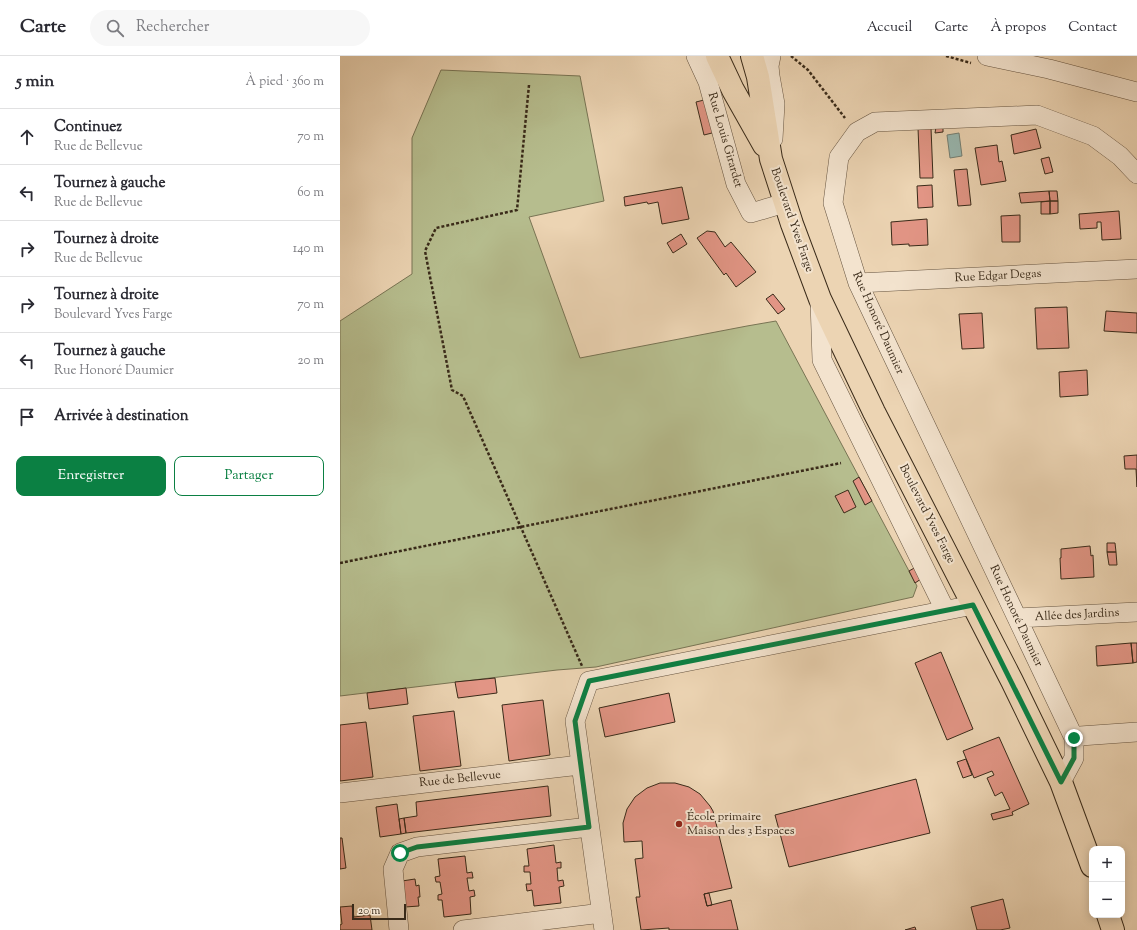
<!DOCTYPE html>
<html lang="fr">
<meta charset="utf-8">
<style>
body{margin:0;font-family:"Sorts Mill Goudy",serif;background:#f7f7f7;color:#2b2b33}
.controls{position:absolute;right:12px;bottom:12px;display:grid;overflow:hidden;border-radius:8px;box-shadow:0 2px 10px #0003}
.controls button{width:36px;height:36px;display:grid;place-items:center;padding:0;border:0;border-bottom:1px solid #e1e1e2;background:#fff;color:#2b2b33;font:20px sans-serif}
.scale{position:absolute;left:12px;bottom:10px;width:54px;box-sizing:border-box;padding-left:4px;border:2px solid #392a19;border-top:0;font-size:11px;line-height:14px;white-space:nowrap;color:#392a19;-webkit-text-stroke:3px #f3e3ce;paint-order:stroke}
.stop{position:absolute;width:12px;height:12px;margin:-9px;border:3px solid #0b8043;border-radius:50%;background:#fff}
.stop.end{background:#0b8043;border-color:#fff;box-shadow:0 1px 4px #0008}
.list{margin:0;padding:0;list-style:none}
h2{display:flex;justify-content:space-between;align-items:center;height:52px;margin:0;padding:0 16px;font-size:17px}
h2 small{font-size:13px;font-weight:400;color:#7c7c81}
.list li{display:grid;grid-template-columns:26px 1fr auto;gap:12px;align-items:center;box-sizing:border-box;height:56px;padding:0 16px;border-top:1px solid #e1e1e2}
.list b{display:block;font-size:15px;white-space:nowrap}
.list p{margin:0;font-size:13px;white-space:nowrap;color:#7c7c81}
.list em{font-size:13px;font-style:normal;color:#7c7c81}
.actions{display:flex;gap:8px;padding:12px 16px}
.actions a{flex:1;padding:9px 0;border:1px solid #0b8043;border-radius:8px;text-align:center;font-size:14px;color:#0b8043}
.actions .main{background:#0b8043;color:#fff}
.icon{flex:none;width:22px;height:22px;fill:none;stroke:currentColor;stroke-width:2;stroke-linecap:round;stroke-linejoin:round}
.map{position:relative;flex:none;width:797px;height:874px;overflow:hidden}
header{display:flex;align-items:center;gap:24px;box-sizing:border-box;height:56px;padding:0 20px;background:#fff;border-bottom:1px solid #e1e1e2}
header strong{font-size:19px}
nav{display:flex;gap:22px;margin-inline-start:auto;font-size:14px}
.search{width:280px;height:36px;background:#f7f7f7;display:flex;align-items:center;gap:10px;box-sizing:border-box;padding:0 14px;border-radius:22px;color:#7c7c81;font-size:15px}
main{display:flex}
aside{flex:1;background:#fff}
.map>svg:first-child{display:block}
.green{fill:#b6bd8e;stroke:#787454}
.water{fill:#99b8b1;stroke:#737f74}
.building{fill:#e29585;stroke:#392a19}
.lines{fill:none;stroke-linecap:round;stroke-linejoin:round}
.minor-casing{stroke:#665440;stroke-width:20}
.major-casing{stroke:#392a19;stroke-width:24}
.path{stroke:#392a19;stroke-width:2.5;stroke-dasharray:3 2;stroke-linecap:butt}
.minor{stroke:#f3e3ce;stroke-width:19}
.major{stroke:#ecd4b3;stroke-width:22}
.route{stroke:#0b8043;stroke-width:5}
.poi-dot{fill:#8f2418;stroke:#f3e3ce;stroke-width:1.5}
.labels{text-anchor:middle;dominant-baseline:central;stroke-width:4;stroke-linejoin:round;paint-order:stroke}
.street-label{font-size:12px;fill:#392a19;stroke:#f3e3ce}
.poi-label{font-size:12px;fill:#392a19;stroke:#f3e3ce;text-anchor:start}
</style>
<header>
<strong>Carte</strong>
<div class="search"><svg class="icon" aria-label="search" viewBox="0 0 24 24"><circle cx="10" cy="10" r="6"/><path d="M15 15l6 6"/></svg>Rechercher</div>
<nav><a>Accueil</a><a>Carte</a><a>À propos</a><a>Contact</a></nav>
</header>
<main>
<aside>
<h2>5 min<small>À pied · 360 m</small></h2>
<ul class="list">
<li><svg class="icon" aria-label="ahead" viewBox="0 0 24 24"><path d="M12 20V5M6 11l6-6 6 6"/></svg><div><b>Continuez</b><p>Rue de Bellevue</p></div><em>70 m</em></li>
<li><svg class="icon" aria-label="left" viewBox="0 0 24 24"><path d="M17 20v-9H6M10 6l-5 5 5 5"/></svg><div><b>Tournez à gauche</b><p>Rue de Bellevue</p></div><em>60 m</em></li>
<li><svg class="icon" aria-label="right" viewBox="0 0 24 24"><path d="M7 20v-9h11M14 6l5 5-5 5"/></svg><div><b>Tournez à droite</b><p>Rue de Bellevue</p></div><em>140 m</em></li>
<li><svg class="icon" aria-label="right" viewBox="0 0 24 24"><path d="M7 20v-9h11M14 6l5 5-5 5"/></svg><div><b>Tournez à droite</b><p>Boulevard Yves Farge</p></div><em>70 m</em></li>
<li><svg class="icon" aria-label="left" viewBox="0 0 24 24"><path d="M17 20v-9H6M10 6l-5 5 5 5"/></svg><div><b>Tournez à gauche</b><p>Rue Honoré Daumier</p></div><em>20 m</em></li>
<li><svg class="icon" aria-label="arrive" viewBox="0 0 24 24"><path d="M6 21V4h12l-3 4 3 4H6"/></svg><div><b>Arrivée à destination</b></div></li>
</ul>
<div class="actions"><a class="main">Enregistrer</a><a>Partager</a></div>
</aside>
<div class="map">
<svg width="797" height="874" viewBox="0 0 797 874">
<rect width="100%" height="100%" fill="#ecd4b3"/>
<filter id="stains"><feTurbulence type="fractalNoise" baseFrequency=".005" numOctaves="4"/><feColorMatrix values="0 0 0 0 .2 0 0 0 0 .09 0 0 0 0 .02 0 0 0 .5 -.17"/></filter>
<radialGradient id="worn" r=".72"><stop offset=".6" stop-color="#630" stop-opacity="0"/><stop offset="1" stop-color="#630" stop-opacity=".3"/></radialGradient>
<!-- green -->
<path class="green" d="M101,14L240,20L264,145L189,161L240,302L407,270L436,265L577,530L573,541L256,611L217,614L0,640V265L72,218V82Z"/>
<!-- water -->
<path class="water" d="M619,77L622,100L610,102L607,79Z"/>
<!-- building -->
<path class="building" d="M368,43L376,76L364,79L356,46Z
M596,71H603V76L595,77Z
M578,72H591L593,122H580Z
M696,73L701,92L674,98L671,79Z
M657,89L659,106L662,105L666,125L641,129L635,92Z
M709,101L713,116L705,118L701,103Z
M627,113L631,149L618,150L614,114Z
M592,129L593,151L578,152L577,130Z
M342,131L349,163L322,168L318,146L308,148L307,146L285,150L284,141Z
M709,135H717L718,145H710Z
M709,135L710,145L681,147L679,137Z
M710,145H718V157L710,158Z
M710,145V158H701V146Z
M779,155L781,183L762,184L761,166H757V172L740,173L739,158Z
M680,159V186H662L661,160Z
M587,163L588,189L569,190V188L552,189L551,166Z
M367,175L375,176L385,191L391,186L416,216L396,231L386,217L384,219L357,182Z
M341,178L347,188L333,197L327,187Z
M433,238L445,253L438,258L426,243Z
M727,251L729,292L697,293L695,252Z
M766,255L797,257V277L764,275Z
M642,257L644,292L622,293L619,258Z
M747,314L748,339L720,341L719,316Z
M797,399V431L796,413H785L784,400Z
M519,421L532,445L525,449L513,425Z
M508,434L516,451L504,457L495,440Z
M767,487H775L776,496H767Z
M750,490L751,500L753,499L754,521L721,523L720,502H721V493Z
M767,496H776L777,509H769Z
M576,511L581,523L575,527L569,515Z
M791,587H797V606L793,607Z
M791,587L793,607L757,610L756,590Z
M601,596L633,673L607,684L575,607Z
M155,622L157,637L118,642L115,626Z
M66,632L68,648L29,653L27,637Z
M329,637L335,666L265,681L259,652Z
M203,644L210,699L169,705L162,649Z
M114,655L121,710L80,715L73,660Z
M26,666L33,721L0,725V669Z
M659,681L689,748L672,756L673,759L653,764L651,758L670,753L662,736L655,740L647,722L654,719L652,715L634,722L623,695Z
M626,703L632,719L623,722L617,706Z
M576,723L590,777L449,811L435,759Z
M320,727H335L349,731L360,738L370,750L373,755L392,832L364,838L367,850L391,844L398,874H329V872L301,874L296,841H300L295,803L303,802L302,785L284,786L283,767L287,753L295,741L307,732Z
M208,730L211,760L66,777L64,762L77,760L76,746Z
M57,748L61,778L40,781L36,751Z
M64,762L66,777L61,778L59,763Z
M0,782H2L6,812L0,813Z
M214,789L216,807L221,806V812H217L218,825L223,824L224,830L219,831L221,847L194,850L192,834L187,835L186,828H191L190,816H184V810H189L187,793Z
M125,800L127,817L132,816L133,822H127L129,835L134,834L135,840L130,841L131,858L104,861L102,844H98V839L102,838L100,826H96L95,821L100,820L98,803Z
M75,823L76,830L79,829L80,841H78L79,850L65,851L62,825Z
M369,837L372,849L367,850L364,838Z
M663,843L670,872L660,874H637L631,851Z
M12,850L14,861L30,859L32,874H0V869L2,868L0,851Z
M575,871L576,874H565Z"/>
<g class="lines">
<defs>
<path id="minor" d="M356,0L368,26L396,128L411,157L445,147
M431,0L429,10L430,20L435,48L433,83
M647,0L709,13L797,36
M518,227L797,213
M480,245L482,304L605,554
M677,562L797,556
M734,682L740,680L797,676
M721,726L734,702V682L518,227L493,147L499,101L517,76L535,66L697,59L753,80L780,100L797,118
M0,737L240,709
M59,874L53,813L60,797L77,791L249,771
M123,874L262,857
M264,874L235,665L249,625L633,549"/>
<path id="major" d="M377,0L393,34L424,89
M412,0L418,21L431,103L452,168L480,243L534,356L672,625L721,726L752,810
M768,859L773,874"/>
</defs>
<!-- minor casing -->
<use href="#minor" class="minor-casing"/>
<!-- major casing -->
<use href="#major" class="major-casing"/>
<!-- path -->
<path class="path" d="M451,0L468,14L505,62
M606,0L631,7
M189,29L177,154L96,172L85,195L112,334L123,340L242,610
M0,507L501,407"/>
<!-- minor -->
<use href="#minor" class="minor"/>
<!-- major -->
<use href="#major" class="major"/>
</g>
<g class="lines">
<!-- route -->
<path class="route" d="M60,797L77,791L249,771L235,665L249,625L623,551L633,549L721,726L734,702V682"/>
</g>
<!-- markers -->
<circle class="poi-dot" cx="339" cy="768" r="4"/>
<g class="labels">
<!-- street labels -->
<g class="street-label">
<text transform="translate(385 84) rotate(74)">Rue Louis Girardet</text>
<text transform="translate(452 164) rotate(71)">Boulevard Yves Farge</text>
<text transform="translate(658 220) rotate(-3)">Rue Edgar Degas</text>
<text transform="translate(538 267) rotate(66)">Rue Honoré Daumier</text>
<text transform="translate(587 458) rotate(63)">Boulevard Yves Farge</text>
<text transform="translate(737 559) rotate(-3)">Allée des Jardins</text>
<text transform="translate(676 560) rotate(65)">Rue Honoré Daumier</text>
<text transform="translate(120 723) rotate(-6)">Rue de Bellevue</text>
</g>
<!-- poi labels -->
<g class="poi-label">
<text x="347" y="761">École primaire<tspan x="347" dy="14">Maison des 3 Espaces</tspan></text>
</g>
</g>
<rect width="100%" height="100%" filter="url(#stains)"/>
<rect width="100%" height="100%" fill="url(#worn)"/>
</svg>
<div class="controls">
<button>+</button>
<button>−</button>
</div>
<div class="scale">20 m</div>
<div class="stop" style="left:60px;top:797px"></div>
<div class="stop end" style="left:734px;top:682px"></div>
</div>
</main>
